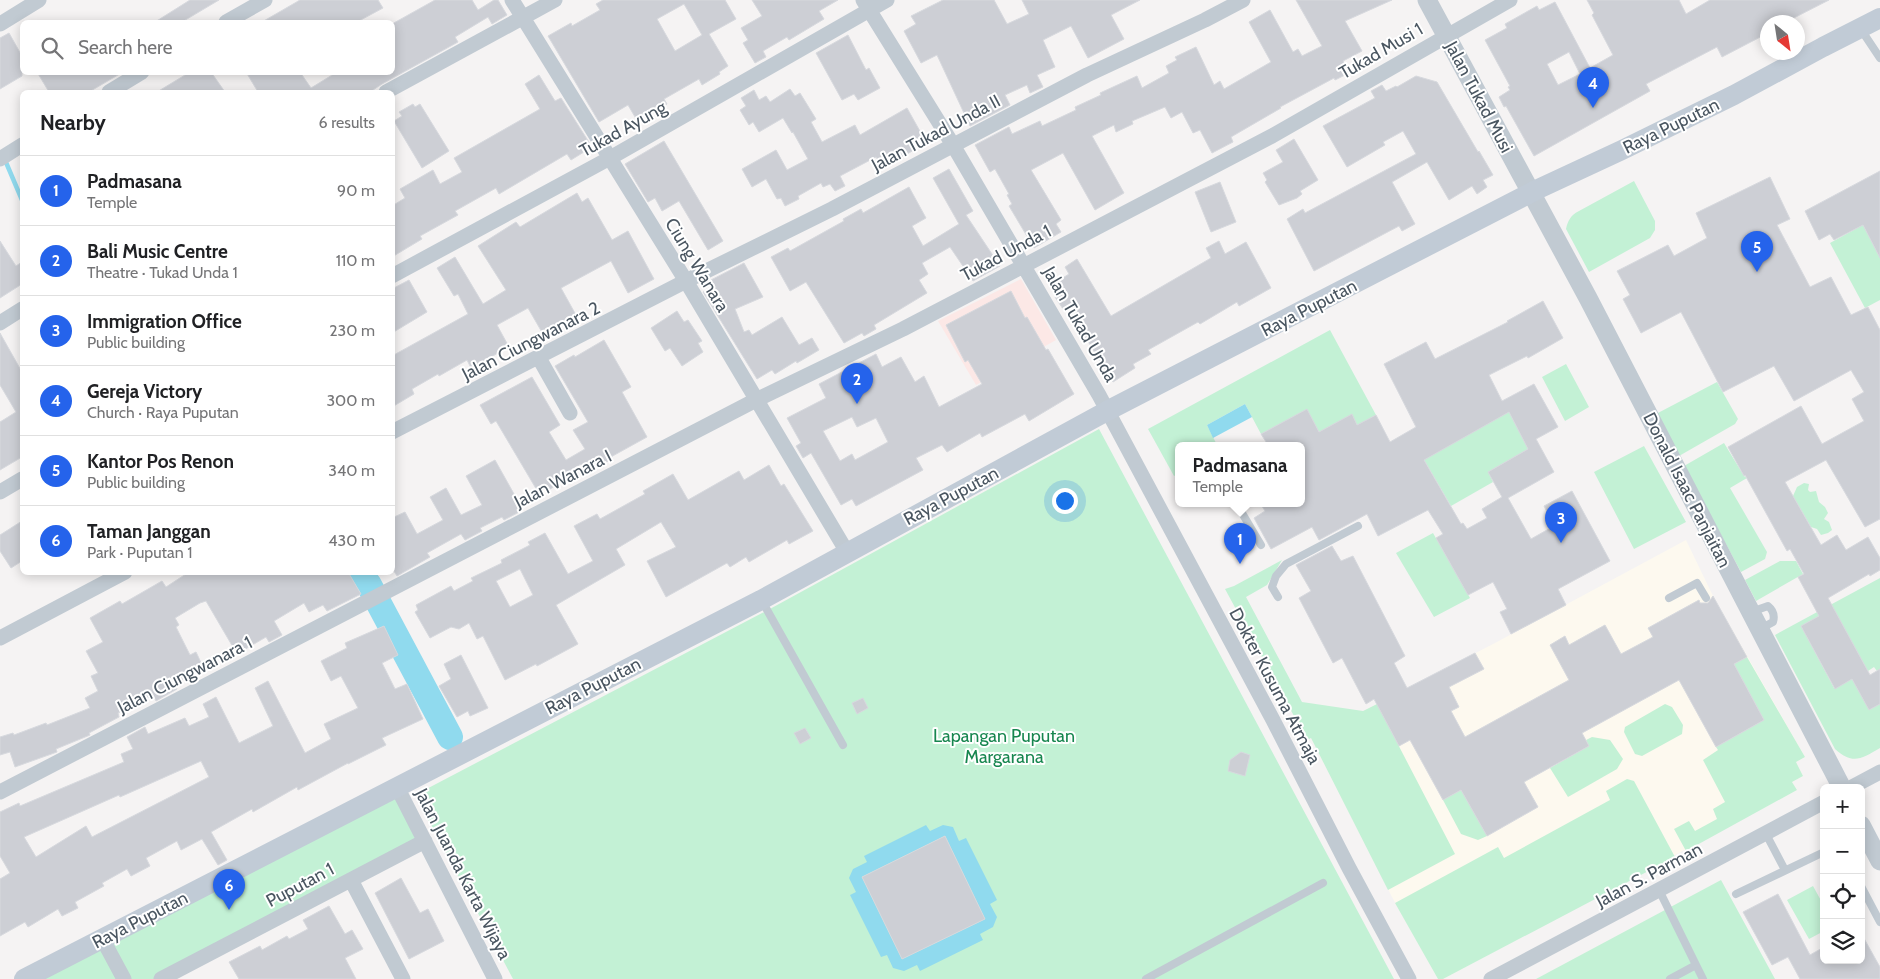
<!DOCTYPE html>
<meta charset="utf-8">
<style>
body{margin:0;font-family:Cabin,sans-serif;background:#f6f6f6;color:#202124}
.controls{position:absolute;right:15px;bottom:15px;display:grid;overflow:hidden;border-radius:8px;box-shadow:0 2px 12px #0003}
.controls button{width:45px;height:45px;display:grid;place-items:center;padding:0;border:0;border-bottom:1px solid #e0e0e0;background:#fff;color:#202124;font:25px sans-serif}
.compass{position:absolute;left:1760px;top:15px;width:45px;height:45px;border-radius:50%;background:#fff;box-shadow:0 2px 12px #0003;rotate:150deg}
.you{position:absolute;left:1064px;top:500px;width:18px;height:18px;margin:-12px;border:4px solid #fff;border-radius:50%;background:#1a73e8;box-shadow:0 0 0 8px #1a73e833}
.badge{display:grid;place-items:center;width:32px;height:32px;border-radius:50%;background:#2563eb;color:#fff;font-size:16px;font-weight:700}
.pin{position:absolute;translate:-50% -41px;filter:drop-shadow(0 1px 2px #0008)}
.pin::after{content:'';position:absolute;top:26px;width:18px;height:15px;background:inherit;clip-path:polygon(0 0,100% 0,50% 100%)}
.popup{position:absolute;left:1175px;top:442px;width:130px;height:65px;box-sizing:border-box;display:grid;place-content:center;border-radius:8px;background:#fff;filter:drop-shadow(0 1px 4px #0005);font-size:16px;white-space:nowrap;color:#757577}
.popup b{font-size:19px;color:#202124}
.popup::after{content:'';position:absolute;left:50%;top:100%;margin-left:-10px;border:10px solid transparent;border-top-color:#fff}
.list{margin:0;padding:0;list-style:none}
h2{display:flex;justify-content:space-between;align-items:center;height:65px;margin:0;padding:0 20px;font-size:21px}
h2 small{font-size:16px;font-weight:400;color:#757577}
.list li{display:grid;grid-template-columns:32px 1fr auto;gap:15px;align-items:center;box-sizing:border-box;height:70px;padding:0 20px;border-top:1px solid #e0e0e0}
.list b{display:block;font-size:19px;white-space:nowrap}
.list p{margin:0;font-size:16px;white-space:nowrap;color:#757577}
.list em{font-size:16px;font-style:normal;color:#757577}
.icon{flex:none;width:28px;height:28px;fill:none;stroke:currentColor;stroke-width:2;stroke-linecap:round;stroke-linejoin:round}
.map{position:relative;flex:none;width:1880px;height:979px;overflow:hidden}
.search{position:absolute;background:#fff;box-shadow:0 2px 12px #0003;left:20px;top:20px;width:375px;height:55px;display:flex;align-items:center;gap:12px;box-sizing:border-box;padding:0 18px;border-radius:8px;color:#757577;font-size:19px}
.panel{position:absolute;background:#fff;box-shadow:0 2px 12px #0003;left:20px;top:90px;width:375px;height:485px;border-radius:8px}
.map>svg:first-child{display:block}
.commercial{fill:#fdf9ef}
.medical{fill:#fce8e6}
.green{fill:#c3f1d5}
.water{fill:#90daee;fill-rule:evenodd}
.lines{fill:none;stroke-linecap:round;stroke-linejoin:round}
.stream{stroke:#90daee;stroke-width:4.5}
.river{stroke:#90daee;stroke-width:26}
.building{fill:#cdcfd5;stroke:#d7d9de;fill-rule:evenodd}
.service{stroke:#c1cad2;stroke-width:8}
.minor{stroke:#c1cad2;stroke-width:15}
.tertiary{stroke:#c1cad2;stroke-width:19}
.secondary{stroke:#c1cbd6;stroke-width:20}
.labels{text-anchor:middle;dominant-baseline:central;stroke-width:4;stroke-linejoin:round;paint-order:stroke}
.street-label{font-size:18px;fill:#4a5661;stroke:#fff}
.park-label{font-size:18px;fill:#17864f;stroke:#fff}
</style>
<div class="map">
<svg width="1880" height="979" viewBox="0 0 1880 979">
<rect width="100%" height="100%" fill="#f5f3f3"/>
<!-- commercial -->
<path class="commercial" d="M1686,540L1713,596L1805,757L1796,762L1803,776L1792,782L1797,790L1443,979H1438L1392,897L1311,738L1495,643Z"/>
<!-- medical -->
<path class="medical" d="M1021,279L1056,340L976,385L938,321Z"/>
<!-- green -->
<path class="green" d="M1634,181L1655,221V230L1650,238L1589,272L1566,229C1568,220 1571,215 1579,211Z
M1863,225L1880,258V300L1865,308L1830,243Z
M1330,330L1376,415L1357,425L1352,415L1319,432L1307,410L1261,434L1245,404L1207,425L1217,445H1179V473L1174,476L1148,429Z
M1566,364L1589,407L1565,421L1542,377Z
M1717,382L1738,419L1735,424L1679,456L1656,414Z
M1509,412L1528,449L1488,472L1493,482L1451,506L1423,458Z
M1099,429L1394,979H513L415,795L768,610Z
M1724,443L1744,476L1747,478L1730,488L1767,552L1765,559L1741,572L1684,466Z
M1644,446L1686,522L1634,549L1594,472Z
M1804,483L1809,484L1808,490L1810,492L1816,491L1819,502L1825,507L1828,513L1824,519L1829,522L1832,530L1828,533L1821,535L1817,529L1811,527L1793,496L1797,487Z
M1433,533L1470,598L1434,617L1396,553Z
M1282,560L1267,585L1246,597L1302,702L1363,711L1377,704L1455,854L1388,890L1311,738L1307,740L1225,589L1234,586Z
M1780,561H1796L1803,574L1756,601L1745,580Z
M1880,578V669L1877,671L1874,667L1868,671L1833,608L1801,626L1834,688L1852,679L1869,710L1880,704V748C1861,759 1853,765 1835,749L1775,635Z
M1747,657L1805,757L1796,762L1803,776L1792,782L1797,790L1686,851L1674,829L1689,821L1695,831L1717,819L1713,809L1725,802L1703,760L1718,750L1716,747L1764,720L1734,664Z
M1665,704L1672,707L1683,725L1682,734L1642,756L1635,754L1624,732L1625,727Z
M1592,737L1610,740L1623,759L1617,769L1568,797L1550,768L1589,746L1586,740Z
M1627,779L1634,781L1675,857L1443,979H1438L1395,903L1498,847L1504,858L1610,800L1606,791Z
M1461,790L1487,836L1478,840L1461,834L1443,800Z
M398,792L424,841L157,979H34Z
M1721,880L1775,979H1536Z
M1813,886L1824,906V931L1809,939L1787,900Z"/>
<!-- water -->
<path class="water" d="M1245,404L1252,417L1213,438L1207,425Z
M926,825L930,831L943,825L953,827L959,841L966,838L997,900L990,904L997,917L993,927L980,934L983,940L920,971L917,965L904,971L893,968L887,955L881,957L850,895L856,892L849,878L853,869L867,862L864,856ZM945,836L985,919L902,959L862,877Z"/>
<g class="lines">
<!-- stream -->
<path class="stream" d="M5,160L22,200"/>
<!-- river -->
<path class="river" d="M359,572L369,585L450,737"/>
</g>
<!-- building -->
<path class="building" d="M190,0H219L182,22H155Z
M300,0H378L383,8L357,22H262Z
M435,0H472L478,10L494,0H498L507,15L492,24L488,17L455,37L458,42L382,84L370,92H258L246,72H300L311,88L337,72H392V24Z
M603,0H725L736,19L709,34L728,66L719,72L720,74L702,85L699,79L664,99L667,104L638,122L628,105L599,122L548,36L571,23L572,26L600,10L596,4ZM684,4L702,35L675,51L657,19Z
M752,0H838L819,11L824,19L789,40L787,37L763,51L766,57L755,63L743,43L748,40L741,28L762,16Z
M943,0H994L1007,24L1029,14L1022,0H1140L1111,15L1124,39L1088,58L1071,26L1043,40L1055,67L1037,75L1043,87L1030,93L1027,85L1005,95L1010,105L970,126L937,55L921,63L904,31L916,24L911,16Z
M1296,0H1392L1345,21L1362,51L1343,61L1349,73L1335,80L1334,78L1280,107L1281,108L1231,137L1233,142L1212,153L1200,130L1193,133L1182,112L1171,118L1165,107L1132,121L1133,124L1116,132L1114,125L1092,136L1124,193L1095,210L1063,153L1031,170L1061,220L1056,224L1061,232L1034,248L1009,206L1012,204L1007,195L1009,194L995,169L990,172L975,145L1009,127L1012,134L1040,121L1042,126L1076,110L1075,107L1101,95L1100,93L1137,76L1142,88L1169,73L1166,66L1177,60L1175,57L1196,47L1214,85L1220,81L1224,89L1271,62L1249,22L1270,10L1293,52L1298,49L1302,56L1322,46Z
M1587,0H1679L1686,14L1710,0H1829L1786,22H1768V33L1722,57L1717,47L1646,84L1650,91L1534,156L1506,106L1504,107L1499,97L1510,90L1508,87L1510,86L1485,40L1507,28L1505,24L1537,6L1539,10L1555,2L1590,68L1613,55L1592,15L1594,13ZM1569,52L1580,74L1558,85L1547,64Z
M9,33L22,56V76L0,89V38Z
M848,35L866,70L869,68L880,88L858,100L854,94L842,100L816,53Z
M37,72H123L89,92H49Z
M190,72H211L225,92H157Z
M539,75L555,101L561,98L592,147L571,160L567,154L499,194L496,188L455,211L458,215L420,236L422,239L392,257V206L405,198L400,189L433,170L440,184L462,172L454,158L540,109L525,84Z
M1416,76L1437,82L1478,152L1479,151L1493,175L1483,180L1487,187L1477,194L1472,186L1449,200L1427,162L1392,182L1415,224L1402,231L1399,226L1314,271L1287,219L1303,209L1305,213L1416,154L1403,131L1383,142L1385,145L1347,167L1323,126L1375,98L1371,91L1382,85L1386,91L1396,86L1397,87Z
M790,89L795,96L800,93L816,119L811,122L822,142L855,125L860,135L907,108L921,133L914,150L891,163L888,158L880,163L876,157L840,176L845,186L835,191L830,184L823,187L821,183L798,196L799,199L785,206L781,198L777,199L766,179L752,187L742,169L776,150L787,170L808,159L793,132L792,133L783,118L759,132L753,122L749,125L740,110L746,106L741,98L754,90L759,100L766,96L770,102Z
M413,104L415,107L420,104L449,151L422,168L394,121L402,116L399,112Z
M1294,139L1318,180L1300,191L1302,194L1297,198L1279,205L1265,182L1267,180L1263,173L1283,162L1276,150Z
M664,141L723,241L708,250L679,201L662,211L655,198L648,202L625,164Z
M949,169L973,211L966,215L1000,266L973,281L950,247L922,263L928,274L919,280L927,293L874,325L876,329L864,336L862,333L844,343L806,282L790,291L771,257L788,248L790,251L844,221L843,219L861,209L863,213L909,187L926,218L912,226L923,246L959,224L933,178Z
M1880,171V258L1863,225L1834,240L1830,234L1819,240L1805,211Z
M1770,177L1790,219L1777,225L1810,287L1831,277L1851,315L1868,307L1880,330V519L1865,527L1826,460L1785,482L1821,545L1837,535L1846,550L1868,537L1880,558V570L1870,576L1869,574L1828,598L1870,675L1880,669V704L1869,710L1852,679L1835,689L1801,626L1819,616L1798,577L1804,574L1790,549L1787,551L1745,475L1744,476L1728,447L1801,406L1822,444L1864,421L1852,399L1864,392L1851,370L1794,401L1774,366L1723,392L1681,312L1641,333L1623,299L1630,295L1617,271L1668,245L1674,256L1707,238L1696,213Z
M1220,182L1236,222L1211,232L1195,192Z
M577,193L582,202L588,198L612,240L628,231L654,279L628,293L611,261L561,288L576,315L543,334L528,308L497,325L509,347L471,368L467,360L439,376L438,374L412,389L414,394L392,407V356L468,314L458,294L454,296L437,268L455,257L483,304L506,290L478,246L516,222L520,227Z
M0,241L16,266L22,262V284L0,298Z
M1219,241L1225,254L1246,242L1271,288L1239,306L1237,302L1200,324L1198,322L1148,350L1151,354L1133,364L1135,368L1113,382L1068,309L1065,312L1055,297L1064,292L1058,281L1069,274L1065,267L1077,259L1111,316L1211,258L1206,248Z
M744,263L763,297L735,309L744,332L749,330L752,335L782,317L799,345L812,338L819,350L797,363L796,361L775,374L772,370L757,379L703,292L714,288L711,280Z
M409,280L427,312L392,333V289Z
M1011,291L1025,318L1027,317L1046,350L1048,349L1074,394L1029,421L1025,414L982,437L980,433L947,452L942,445L916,458L923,470L856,506L852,499L841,505L811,453L803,458L796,446L801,443L787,418L826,398L819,384L876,354L882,367L901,357L915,382L924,376L939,407L982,384L968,360L965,362L946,325ZM852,417L857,427L876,418L888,442L855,460L852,454L840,461L823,431Z
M1543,301L1563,338L1528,358L1527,356L1489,375L1502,401L1534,384L1558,427L1536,439L1554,472L1508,498L1531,539L1554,526L1544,506L1572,491L1610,561L1558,589L1566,605L1511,634L1500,612L1507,609L1493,582L1468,595L1436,538L1443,534L1428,510L1378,536L1367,514L1319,540L1312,527L1271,549L1254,518L1265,511L1260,503H1301V445H1268L1261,434L1307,409L1319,432L1352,414L1357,425L1376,415L1390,442L1416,427L1384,364L1426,342L1435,359L1508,322L1507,321ZM1509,412L1528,449L1488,472L1502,497L1482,509L1487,518L1467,529L1463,523L1461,524L1424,460Z
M677,311L684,322L688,320L702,341L698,343L703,352L682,366L670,348L665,351L651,328Z
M0,333L22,372V457L0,470V422L16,412L0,385Z
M604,340L631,387L622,392L647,437L609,458L610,460L587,474L581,464L562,475L565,480L547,491L545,488L538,492L496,421L491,424L480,405L532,377L560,425L549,432L566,460L585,449L573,430L588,422L555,366L574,355L575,357Z
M495,460L523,510L504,520L502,517L480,528L482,531L465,540L461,534L427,553L430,557L397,576L392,568V518L405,512L417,534L443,520L430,497L446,488L461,515L482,505L466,476Z
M769,465L781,486L784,484L813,531L789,544L787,540L749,562L746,557L730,567L727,563L666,597L647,561L676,547L661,522L616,549L625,565L556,605L578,644L537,666L536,664L505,680L483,636L477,639L469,623L459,629L451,627L430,638L415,612L418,610L416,605L451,586L454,591L473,581L471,578L502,563L501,560L530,545L528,542L545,533L568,574L593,561L574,526L597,514L600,519L645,494L643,491L673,474L688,500L739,471L744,480ZM520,569L533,595L510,607L496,581Z
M22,521V561L11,568L0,551V535Z
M1332,546L1341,561L1353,556L1405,656L1394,663L1407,688L1475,653L1484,669L1449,687L1459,707L1451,711L1465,737L1569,680L1550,645L1565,636L1569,645L1605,625L1621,654L1653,637L1648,628L1699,600L1700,603H1708L1713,596L1747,657L1734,664L1764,720L1716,747L1679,680L1582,733L1589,746L1524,782L1538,807L1487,836L1461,790L1443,800L1410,740L1399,746L1374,699L1366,704L1342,658L1333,663L1299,598L1311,591L1296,565Z
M189,572H348L361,594L327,611L323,605L309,612L304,603L274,621L282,635L269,642L266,637L237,654L206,601L200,603L175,618L179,625L176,627L190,655L196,652L204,669L175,684L177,689L156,701L153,695L118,713L119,717L89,733L90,735L56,749L57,752L15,767L10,752L0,755V737L13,733L14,735L46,723L47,725L90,708L85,698L98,691L91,676L98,673L86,651L103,642L90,618L120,601L122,604L162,581L166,587Z
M384,626L398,655L382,663L395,689L407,684L423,719L382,738L386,745L348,764V763L298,790L297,787L253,812L252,809L211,832L227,860L218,865L202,839L181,850L177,841L146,858L150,866L131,876L127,869L102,883L104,886L75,902L78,908L62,916L58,909L28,927L25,922L0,936V879L10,873L0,856V812L19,803L20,806L124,762L121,754L133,749L127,737L145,727L148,734L185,718L189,726L209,717L203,704L216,697L239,743L273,726L255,688L268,681L305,753L331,739L324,724L358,708L341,676L331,681L321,661L347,648L345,643ZM201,761L209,777L92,837L86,826L36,857L24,837L119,795L120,797Z
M461,655L488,708L470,716L468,711L457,717L439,686L451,679L444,664Z
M863,698L868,708L857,714L852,703Z
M805,728L811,738L800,744L794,733Z
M1241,752L1250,755L1245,776L1228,771L1230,760Z
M945,836L985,919L902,959L862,877Z
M401,878L420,913L428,909L444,941L409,959L375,893Z
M1778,894L1810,955L1824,947V960H1861V933L1880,967V979H1800L1788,957L1772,965L1743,912Z
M329,906L345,934L352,930L363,949L345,958L356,979H239L229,962L260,946L262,950L287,936L289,939L308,929L303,920Z"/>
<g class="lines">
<!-- service -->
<path class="service" d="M1860,28L1880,58
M1236,503L1261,545
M1278,597L1272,587L1276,576L1286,564L1358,526
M1669,598L1697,583L1706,598
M762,601L843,745
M1751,612L1768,606C1773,610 1775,615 1773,622L1760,629
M1766,834L1785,870
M1861,886L1880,922
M1659,890L1696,965
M1736,894L1824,852
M1146,979L1323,883
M1670,979L1696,965L1703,979"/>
<!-- minor -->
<path class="minor" d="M512,0L686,281L847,552
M863,0L953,145L1099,395L1273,720L1349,868L1409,979
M226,22L265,0
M0,24L39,0
M109,92L142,72
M386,92L555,0
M0,159L22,145
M392,276L610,158L887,0
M0,323L22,309
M539,358L570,413
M392,432L686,281L832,209L1087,75L1205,20L1243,0
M0,492L22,479
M0,638L125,572
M397,787L495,979
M1850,788L1880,772
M0,792L756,400L903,329L1272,136L1510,0
M351,880L403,979
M103,940L124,979
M161,979L425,841
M1491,979L1824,802"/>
<!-- tertiary -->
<path class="tertiary" d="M1427,0L1588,298L1842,788
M1861,825L1880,861"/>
<!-- secondary -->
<path class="secondary" d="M24,979L761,600L1107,411L1536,190L1622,150L1734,95L1823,47L1880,18"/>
</g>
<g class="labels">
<!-- street labels -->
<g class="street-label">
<text transform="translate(1381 51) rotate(-30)">Tukad Musi 1</text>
<text transform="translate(1479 97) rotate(62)">Jalan Tukad Musi</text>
<text transform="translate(1671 126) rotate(-26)">Raya Puputan</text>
<text transform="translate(623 129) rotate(-29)">Tukad Ayung</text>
<text transform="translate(936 133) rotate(-28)">Jalan Tukad Unda II</text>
<text transform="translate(1006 253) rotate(-28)">Tukad Unda 1</text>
<text transform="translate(697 265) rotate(59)">Ciung Wanara</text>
<text transform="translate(1309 308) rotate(-27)">Raya Puputan</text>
<text transform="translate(1080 324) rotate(60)">Jalan Tukad Unda</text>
<text transform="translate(531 341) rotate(-27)">Jalan Ciungwanara 2</text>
<text transform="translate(563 479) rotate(-27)">Jalan Wanara I</text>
<text transform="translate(1687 490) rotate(63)">Donald Isaac Panjaitan</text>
<text transform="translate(951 496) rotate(-28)">Raya Puputan</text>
<text transform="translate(185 675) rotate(-27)">Jalan Ciungwanara 1</text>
<text transform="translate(593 686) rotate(-27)">Raya Puputan</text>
<text transform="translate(1275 686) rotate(62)">Dokter Kusuma Atmaja</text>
<text transform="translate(463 874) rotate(63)">Jalan Juanda Karta Wijaya</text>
<text transform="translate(1649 875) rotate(-28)">Jalan S. Parman</text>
<text transform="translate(300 885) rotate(-28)">Puputan 1</text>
<text transform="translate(140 920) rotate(-27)">Raya Puputan</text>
</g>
<!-- park labels -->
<g class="park-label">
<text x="1004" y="736">Lapangan Puputan<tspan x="1004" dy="21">Margarana</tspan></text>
</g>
</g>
</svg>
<div class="controls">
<button>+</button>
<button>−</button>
<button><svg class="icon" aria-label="locate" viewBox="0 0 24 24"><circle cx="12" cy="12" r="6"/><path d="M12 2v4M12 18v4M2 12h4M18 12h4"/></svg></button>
<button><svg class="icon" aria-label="layers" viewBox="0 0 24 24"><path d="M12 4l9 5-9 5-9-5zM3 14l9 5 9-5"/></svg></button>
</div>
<svg class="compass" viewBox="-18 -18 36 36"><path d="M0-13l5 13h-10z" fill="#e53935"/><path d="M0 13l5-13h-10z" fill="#757577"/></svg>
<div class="you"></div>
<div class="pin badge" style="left:1240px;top:564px">1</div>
<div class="popup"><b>Padmasana</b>Temple</div>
<div class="pin badge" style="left:857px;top:404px">2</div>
<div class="pin badge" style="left:1561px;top:543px">3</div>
<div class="pin badge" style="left:1593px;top:108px">4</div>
<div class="pin badge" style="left:1757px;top:272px">5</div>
<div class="pin badge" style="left:229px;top:910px">6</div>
<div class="search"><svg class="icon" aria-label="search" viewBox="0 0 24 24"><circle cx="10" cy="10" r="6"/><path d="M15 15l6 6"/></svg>Search here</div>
<section class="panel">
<h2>Nearby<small>6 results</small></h2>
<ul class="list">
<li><span class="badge">1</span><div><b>Padmasana</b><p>Temple</p></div><em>90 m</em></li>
<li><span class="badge">2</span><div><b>Bali Music Centre</b><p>Theatre · Tukad Unda 1</p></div><em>110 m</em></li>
<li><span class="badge">3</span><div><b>Immigration Office</b><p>Public building</p></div><em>230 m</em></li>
<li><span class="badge">4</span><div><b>Gereja Victory</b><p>Church · Raya Puputan</p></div><em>300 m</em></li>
<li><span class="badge">5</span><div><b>Kantor Pos Renon</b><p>Public building</p></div><em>340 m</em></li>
<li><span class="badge">6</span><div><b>Taman Janggan</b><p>Park · Puputan 1</p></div><em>430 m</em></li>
</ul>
</section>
</div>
